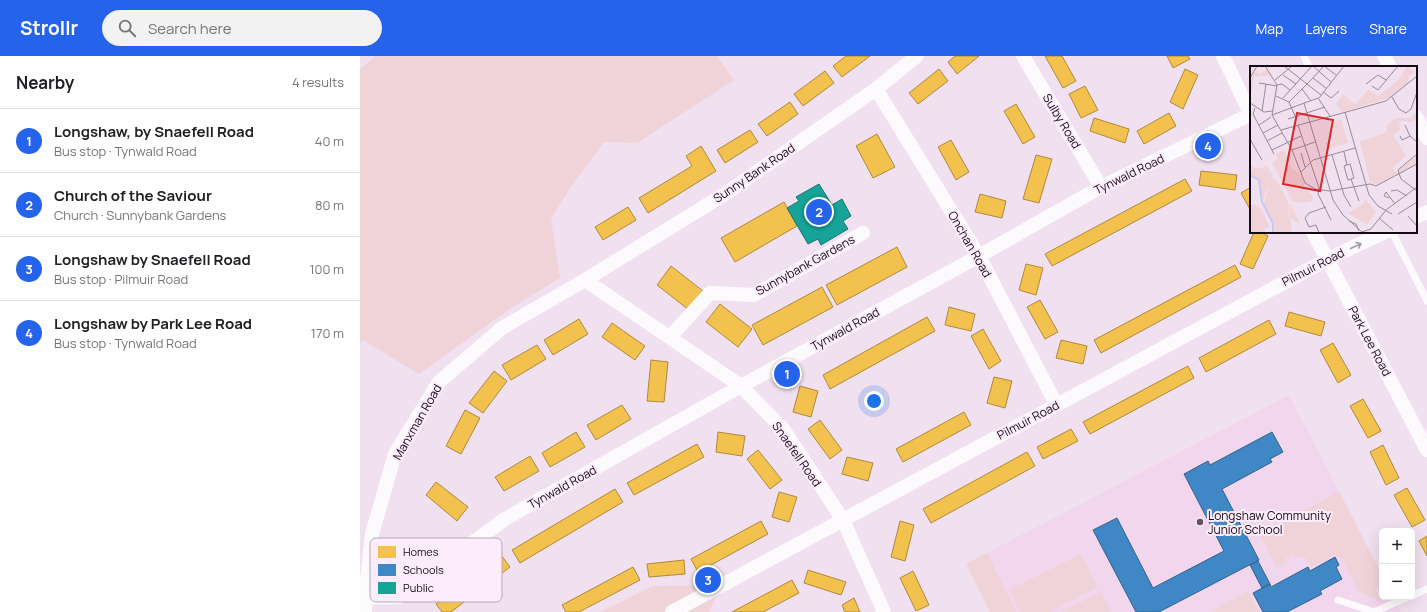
<!DOCTYPE html>
<meta charset="utf-8">
<style>
body{margin:0;font-family:Manrope,sans-serif;background:#f2f2f2;color:#202124}
.controls{position:absolute;right:12px;bottom:12px;display:grid;overflow:hidden;border-radius:6px;box-shadow:0 4px 16px #0002}
.controls button{width:36px;height:36px;display:grid;place-items:center;padding:0;border:0;border-bottom:1px solid #e0e0e0;background:#fff;color:#202124;font:20px sans-serif}
.you{position:absolute;left:514px;top:345px;width:14px;height:14px;margin:-10px;border:3px solid #fff;border-radius:50%;background:#1a73e8;box-shadow:0 0 0 6px #1a73e833}
.badge{display:grid;place-items:center;width:26px;height:26px;border-radius:50%;background:#2563eb;color:#fff;font-size:13px;font-weight:700}
.pin{position:absolute;translate:-50% -50%;border:2px solid #fff;box-shadow:0 1px 4px #0006}
.list{margin:0;padding:0;list-style:none}
h2{display:flex;justify-content:space-between;align-items:center;height:52px;margin:0;padding:0 16px;font-size:17px}
h2 small{font-size:13px;font-weight:400;color:#757577}
.list li{display:grid;grid-template-columns:26px 1fr auto;gap:12px;align-items:center;box-sizing:border-box;height:64px;padding:0 16px;border-top:1px solid #e0e0e0}
.list b{display:block;font-size:15px;white-space:nowrap}
.list p{margin:0;font-size:13px;white-space:nowrap;color:#757577}
.list em{font-size:13px;font-style:normal;color:#757577}
.icon{flex:none;width:22px;height:22px;fill:none;stroke:currentColor;stroke-width:2;stroke-linecap:round;stroke-linejoin:round}
.map{position:relative;flex:none;width:1067px;height:556px;overflow:hidden}
header{display:flex;align-items:center;gap:24px;box-sizing:border-box;height:56px;padding:0 20px;background:#2563eb;color:#fff}
header strong{font-size:19px}
nav{display:flex;gap:22px;margin-inline-start:auto;font-size:14px}
.search{width:280px;height:36px;background:#f2f2f2;display:flex;align-items:center;gap:10px;box-sizing:border-box;padding:0 14px;border-radius:22px;color:#757577;font-size:15px}
main{display:flex}
aside{flex:1;background:#fff}
.map>svg:first-child{display:block}
.built{fill:#f1d6ee}
.green{fill:#efd3d8}
.homes{fill:#f2c14e;stroke:#af8a3c}
.schools{fill:#3f88c5;stroke:#326290}
.public{fill:#17a398;stroke:#167570}
.lines{fill:none;stroke-linecap:round;stroke-linejoin:round}
.service{stroke:#fdfafd;stroke-width:7}
.minor{stroke:#fdfafd;stroke-width:14}
.oneway{stroke:#9f9a9f}
.poi-dot{fill:#615560;stroke:#fdecfb;stroke-width:1.5}
.labels{text-anchor:middle;dominant-baseline:central;stroke-width:4;stroke-linejoin:round;paint-order:stroke}
.street-label{font-size:12px;fill:#130a13;stroke:#fdecfb}
.poi-label{font-size:12px;fill:#130a13;stroke:#fdecfb;text-anchor:start}
.inset-river{fill:none;stroke:#c8c9ef;stroke-width:2}
.inset-road{fill:none;stroke:#988a97;stroke-width:1}
.view{fill:#d62828;fill-opacity:0.15;stroke:#d62828;stroke-width:2}
.inset-edge{fill:none;stroke:#130a13;stroke-width:2}
.key{fill:#fdecfb;stroke:#b7a8b5;stroke-width:1}
.key-label{font-size:11px;fill:#130a13}
</style>
<header>
<strong>Strollr</strong>
<div class="search"><svg class="icon" aria-label="search" viewBox="0 0 24 24"><circle cx="10" cy="10" r="6"/><path d="M15 15l6 6"/></svg>Search here</div>
<nav><a>Map</a><a>Layers</a><a>Share</a></nav>
</header>
<main>
<aside>
<h2>Nearby<small>4 results</small></h2>
<ul class="list">
<li><span class="badge">1</span><div><b>Longshaw, by Snaefell Road</b><p>Bus stop · Tynwald Road</p></div><em>40 m</em></li>
<li><span class="badge">2</span><div><b>Church of the Saviour</b><p>Church · Sunnybank Gardens</p></div><em>80 m</em></li>
<li><span class="badge">3</span><div><b>Longshaw by Snaefell Road</b><p>Bus stop · Pilmuir Road</p></div><em>100 m</em></li>
<li><span class="badge">4</span><div><b>Longshaw by Park Lee Road</b><p>Bus stop · Tynwald Road</p></div><em>170 m</em></li>
</ul>
</aside>
<div class="map">
<svg width="1067" height="556" viewBox="0 0 1067 556">
<rect width="100%" height="100%" fill="#f1e0ef"/>
<!-- built -->
<path class="built" d="M929,339L1022,519V541H1033L1041,556H630L606,508Z"/>
<!-- green -->
<path class="green" d="M16,0H357L374,24L277,87L244,86L212,129L191,163L200,222L151,252L59,318L3,284L0,287V13Z
M979,435L1022,519V531L1016,534L1023,547L999,536L982,503L974,499L951,512L947,503L942,500L935,503L933,498L925,502L927,507L917,512L900,478L928,463L931,467L939,462L938,458Z
M627,497L657,556H630L606,508Z
M721,498L738,531L689,556H660L649,534Z
M362,529L349,556H241L292,530Z
M888,535L899,556H850Z
M741,536L751,556H701Z"/>
<!-- homes -->
<path class="homes" d="M486,0H510L482,21L473,10Z
M595,0H619L597,18L588,6Z
M685,0H702L716,25L703,32Z
M807,0H828L830,3L813,12Z
M579,13L588,25L558,48L549,37Z
M825,13L838,19L823,53L810,46Z
M465,15L474,27L443,50L434,38Z
M725,30L738,54L721,62L709,38Z
M430,46L438,58L407,80L398,68Z
M656,48L675,81L663,88L644,55Z
M809,57L816,70L784,88L777,75Z
M734,62L769,73L765,87L730,75Z
M390,74L398,86L365,107L357,94Z
M517,78L535,111L513,122L496,90Z
M591,84L609,116L596,124L578,91Z
M341,90L356,115L288,157L279,142L332,110L326,100Z
M676,99L692,103L679,147L663,143Z
M841,115L877,119L875,134L839,129Z
M825,123L832,135L692,210L685,198Z
M891,131V155L881,137Z
M620,138L646,145L642,162L615,156Z
M424,146L437,170L375,206L361,182Z
M268,151L276,164L243,184L235,171Z
M894,176H900L908,180L893,213L880,208Z
M537,191L547,211L477,249L466,229Z
M666,208L683,212L676,239L659,234Z
M875,209L881,221L741,297L734,284Z
M311,210L343,235L329,254L297,229Z
M462,231L473,251L403,289L392,269Z
M680,244L698,276L685,283L667,251Z
M360,248L392,273L378,291L346,266Z
M589,251L615,258L611,275L585,269Z
M929,256L965,266L961,280L925,270Z
M567,261L575,275L470,333L463,319Z
M219,263L228,278L193,299L184,284Z
M909,264L916,278L846,316L839,302Z
M252,267L285,290L275,304L242,281Z
M623,273L641,305L629,313L611,280Z
M701,284L727,290L723,308L696,302Z
M973,287L991,319L978,327L960,294Z
M177,289L186,303L151,324L142,309Z
M291,304L308,306L304,346L287,345Z
M828,310L834,322L730,378L723,366Z
M134,315L147,325L123,357L109,347Z
M634,321L652,325L645,352L627,347Z
M440,330L458,335L451,361L433,356Z
M1003,343L1021,375L1008,382L990,350Z
M262,349L271,363L236,384L227,369Z
M105,354L120,362L101,398L86,390Z
M604,356L611,369L543,406L536,393Z
M460,364L482,394L470,403L448,373Z
M711,373L718,385L683,403L677,391Z
M216,376L225,391L190,411L182,397Z
M358,376L385,380L382,400L356,396Z
M337,388L344,401L274,439L267,427Z
M1023,389L1039,422L1026,429L1010,396Z
M398,394L422,424L410,433L387,403Z
M667,396L675,410L571,467L563,453Z
M170,400L179,415L144,435L135,421Z
M487,401L513,407L508,425L482,418Z
M76,426L108,451L97,465L66,439Z
M1047,432L1065,464L1052,471L1034,439Z
M255,433L263,446L160,507L152,494Z
M419,436L437,441L429,466L412,461Z
M401,465L408,478L338,516L331,503Z
M540,465L554,469L545,505L531,501Z
M1067,480V500L1059,485Z
M141,499L150,511L91,556H82L76,548Z
M324,504L325,518L289,521L287,508Z
M273,511L280,524L219,556H206L202,549Z
M448,514L486,526L481,539L444,527Z
M553,515L569,549L556,555L540,522Z
M432,524L439,537L403,556H372Z
M494,542L500,556H485L482,549Z"/>
<!-- schools -->
<path class="schools" d="M912,376L923,396L910,403L912,406L862,433L899,504L799,556H776L733,474L757,462L793,532L864,495L824,418L848,405L850,409Z
M975,501L979,509L976,511L982,523L960,535L962,538L927,556H903L893,537L910,528L911,531L948,511L950,515Z
M898,505L910,528L902,532L890,509Z"/>
<!-- public -->
<path class="public" d="M459,128L472,149L482,143L491,160L483,165L488,173L461,189L458,183L448,188L427,152L439,145L436,141Z"/>
<g class="lines">
<!-- service -->
<path class="service" d="M944,0L949,11
M1032,176L1067,245
M1052,540L1067,533
M978,544L1014,556L1048,541"/>
<!-- minor -->
<path class="minor" d="M663,0L741,131
M863,0L891,59
M1024,0L1030,11
M516,33L619,200L696,348
M1056,61L1067,82
M1056,161L1067,156
M953,176L1067,394
M225,224L381,330L424,374L483,464L524,556
M310,281L350,237L394,239L503,177
M0,542L39,541L145,463L381,330L619,200L741,131L891,58
M5,556V542L12,478L35,398L79,326L142,272L225,224L365,138L516,33L557,0
M312,556L968,203L1025,176"/>
</g>
<!-- one-way arrows -->
<defs><path id="oneway-shaft" d="M-6 0H5M1.5-3L5.5 0L1.5 3" fill="none" stroke-width="1.6" stroke-linecap="round" stroke-linejoin="round"/></defs>
<use class="oneway" href="#oneway-shaft" transform="translate(996 190) rotate(-25)"/>
<!-- markers -->
<circle class="poi-dot" cx="840" cy="466" r="4"/>
<g class="labels">
<!-- street labels -->
<g class="street-label">
<text transform="translate(702 65) rotate(59)">Sulby Road</text>
<text transform="translate(394 117) rotate(-34)">Sunny Bank Road</text>
<text transform="translate(769 118) rotate(-26)">Tynwald Road</text>
<text transform="translate(610 188) rotate(60)">Onchan Road</text>
<text transform="translate(445 209) rotate(-29)">Sunnybank Gardens</text>
<text transform="translate(953 211) rotate(-27)">Pilmuir Road</text>
<text transform="translate(485 273) rotate(-29)">Tynwald Road</text>
<text transform="translate(1010 285) rotate(62)">Park Lee Road</text>
<text transform="translate(668 364) rotate(-28)">Pilmuir Road</text>
<text transform="translate(57 366) rotate(-60)">Manxman Road</text>
<text transform="translate(437 398) rotate(55)">Snaefell Road</text>
<text transform="translate(202 431) rotate(-29)">Tynwald Road</text>
</g>
<!-- poi labels -->
<g class="poi-label">
<text x="848" y="459">Longshaw Community<tspan x="848" dy="14">Junior School</tspan></text>
</g>
</g>
<!-- overview -->
<g transform="translate(890 10)">
<rect width="167" height="167" fill="#f1e0ef"/>
<path d="M157,0L165,6L158,12L160,15L139,32L92,46L86,38L93,28L105,38L118,24L129,30L149,13ZM17,3L22,9L4,11L0,35L1,11L6,5L9,8ZM167,46V53L160,56L149,55L150,64L143,69L156,90L142,102L148,108L127,119L120,116L110,76L137,66V59L146,52H161ZM91,53L98,77L74,84L77,82L75,76L80,75L83,80L81,73L85,71L80,66L84,64V56ZM34,84L38,93L32,96L39,93L42,103L50,107L55,118L52,121L62,129L63,135L52,137L42,135L22,96L28,93L26,88ZM167,89V97L150,108L148,105ZM6,98V103L13,101L17,107L14,101L17,99L20,105L18,107L22,106L23,114H26L32,123L25,126L17,123V120L13,136L10,115L0,108V100L6,102ZM17,124L25,126L32,124L38,136L42,167H25L24,156L14,139ZM115,134L126,145L117,159L98,147L112,139ZM40,137L50,158L40,152ZM5,138L12,144L19,161L14,163L16,167H0V140Z" fill="#efd3d8"/>
<path class="inset-river" d="M0,109L9,114L12,136L23,157V167"/>
<path class="inset-road" d="M15,0L27,19L22,49M34,0L71,29M63,0L81,16M74,0L86,9M33,9L46,18M0,12L7,0M63,12L76,22M25,14L42,0M59,16L74,0M9,17L27,20M116,18L128,9L136,14M27,19L32,18L40,24M122,20L128,24L148,0M52,23L61,35M73,26L81,32L89,25M26,30L39,36L45,50M142,31L149,43L156,47L161,43L167,26M33,32L62,0M68,32L80,50M69,32L94,0M39,36L59,16M0,37L14,46L23,45M54,37L83,134L93,149L112,166M5,42L3,48L24,88M12,45L16,18M95,46L119,129L128,140L142,148M22,49L42,84L55,117L65,123L80,125L120,118L126,120L167,98M22,49L68,32M38,53L75,41M9,59L21,51M48,59L69,122L68,128L81,154M155,59L160,70L167,76M31,64L136,35L167,10M13,67L28,59M150,70L152,74L160,70M0,73L12,94M17,75L32,67M22,84L51,70M42,84L65,76M94,86L97,99M51,87L55,101M167,88L148,104L151,113L167,125M82,89L94,129L101,141M51,106L63,94L105,82M101,113L98,114L94,100L100,98L104,112L101,113L109,135M141,125L147,124L157,130M139,132L134,130L136,126L145,138M148,148L167,136M158,150L167,160M129,152L143,164M99,155L106,158L109,165M112,166L121,163L136,144L167,121M69,167L66,159L59,161L55,152L59,147L76,141"/>
<path class="view" d="M47,47L83,54L70,125L33,118Z"/>
<rect width="167" height="167" class="inset-edge"/>
</g>
<!-- legend -->
<rect x="10" y="482" width="132" height="64" rx="6" class="key"/>
<rect x="18" y="490" width="18" height="12" fill="#f2c14e"/>
<rect x="18" y="508" width="18" height="12" fill="#3f88c5"/>
<rect x="18" y="526" width="18" height="12" fill="#17a398"/>
<g class="key-label">
<text x="43" y="500">Homes</text>
<text x="43" y="518">Schools</text>
<text x="43" y="536">Public</text>
</g>
</svg>
<div class="controls">
<button>+</button>
<button>−</button>
</div>
<div class="you"></div>
<div class="pin badge" style="left:427px;top:318px">1</div>
<div class="pin badge" style="left:459px;top:156px">2</div>
<div class="pin badge" style="left:348px;top:524px">3</div>
<div class="pin badge" style="left:848px;top:90px">4</div>
</div>
</main>
